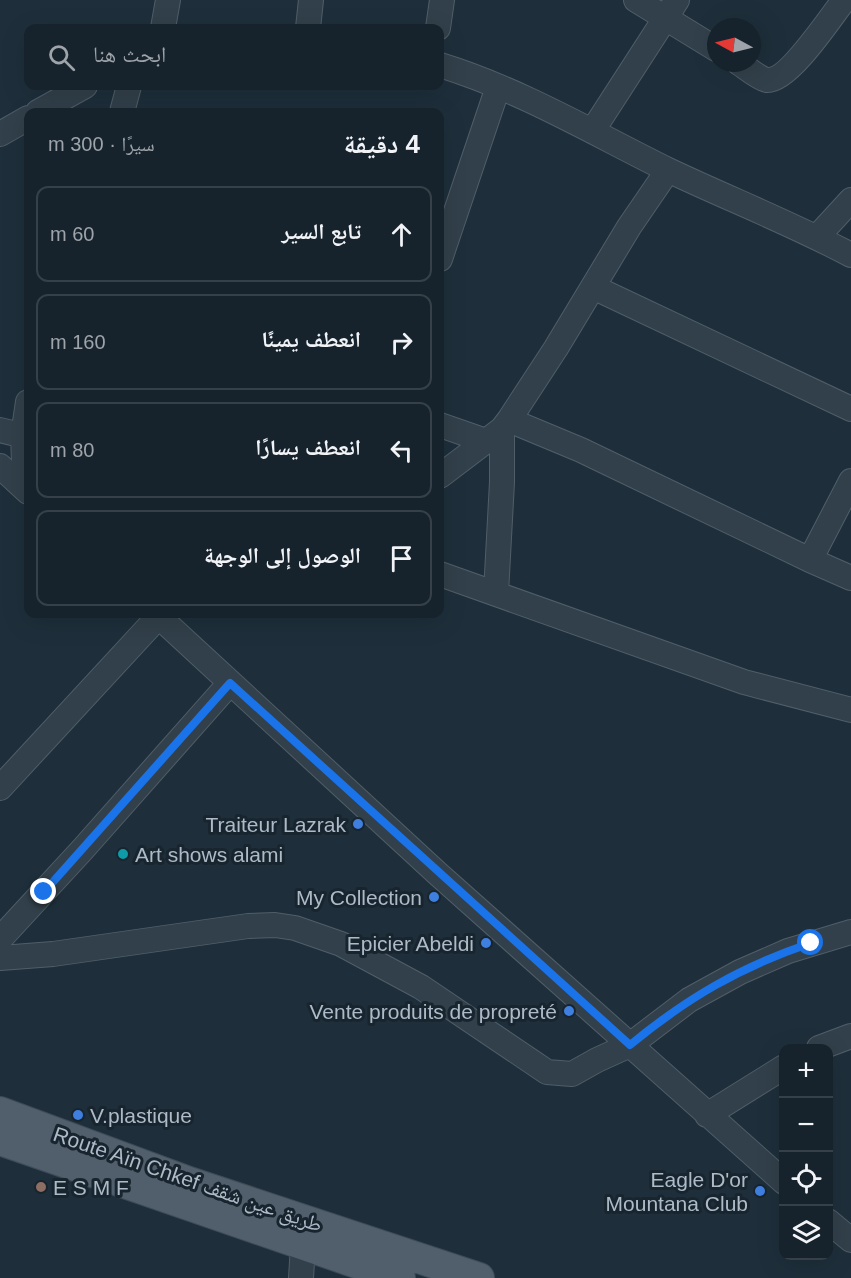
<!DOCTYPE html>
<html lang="ar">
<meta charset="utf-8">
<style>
body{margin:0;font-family:Helvetica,"Noto Naskh Arabic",sans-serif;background:#232f38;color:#f1f3f6;direction:rtl}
.controls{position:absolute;right:18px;bottom:18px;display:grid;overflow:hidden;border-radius:12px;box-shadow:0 6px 24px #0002}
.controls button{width:54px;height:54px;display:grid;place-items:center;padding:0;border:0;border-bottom:2px solid #354048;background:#16232c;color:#f1f3f6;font:30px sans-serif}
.compass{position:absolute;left:707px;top:18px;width:54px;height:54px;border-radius:50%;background:#16232c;box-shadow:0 6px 24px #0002;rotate:277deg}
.stop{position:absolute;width:18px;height:18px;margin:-14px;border:4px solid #1a73e8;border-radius:50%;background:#fff}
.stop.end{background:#1a73e8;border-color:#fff;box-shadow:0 2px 6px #0008}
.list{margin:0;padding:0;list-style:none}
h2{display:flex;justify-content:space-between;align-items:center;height:78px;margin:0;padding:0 24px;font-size:26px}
h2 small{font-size:20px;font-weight:400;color:#9ea4a9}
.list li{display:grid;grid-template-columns:39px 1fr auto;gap:18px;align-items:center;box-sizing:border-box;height:96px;margin:0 12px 12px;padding:0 12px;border:2px solid #354048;border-radius:12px}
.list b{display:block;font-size:22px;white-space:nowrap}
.list em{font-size:20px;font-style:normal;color:#9ea4a9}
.icon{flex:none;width:33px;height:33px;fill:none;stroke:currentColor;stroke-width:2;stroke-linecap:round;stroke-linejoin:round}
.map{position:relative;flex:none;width:851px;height:1278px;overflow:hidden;direction:ltr}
.search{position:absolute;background:#16232c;box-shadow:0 6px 24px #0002;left:24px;top:24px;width:420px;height:66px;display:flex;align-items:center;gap:15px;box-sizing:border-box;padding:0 21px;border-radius:12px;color:#9ea4a9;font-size:22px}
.panel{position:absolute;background:#16232c;box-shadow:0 6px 24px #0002;left:24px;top:108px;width:420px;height:510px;border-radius:12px;direction:rtl}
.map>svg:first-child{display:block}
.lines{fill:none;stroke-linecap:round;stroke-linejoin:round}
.minor-casing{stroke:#505e69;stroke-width:26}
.major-casing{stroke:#3f4c58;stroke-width:32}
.minor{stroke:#32404b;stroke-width:24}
.major{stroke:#505f6b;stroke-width:30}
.route{stroke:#1a73e8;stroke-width:8}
.shop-dot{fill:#3f7fe0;stroke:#18252f;stroke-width:2}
.culture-dot{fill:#0f9aa8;stroke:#18252f;stroke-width:2}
.education-dot{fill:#8d6e63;stroke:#18252f;stroke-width:2}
.labels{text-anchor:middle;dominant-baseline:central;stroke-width:6;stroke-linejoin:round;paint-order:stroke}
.poi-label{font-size:21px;fill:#adbbc8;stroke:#18252f;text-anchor:end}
.street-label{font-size:21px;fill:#adbbc8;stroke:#18252f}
</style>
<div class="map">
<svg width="851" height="1278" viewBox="0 0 851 1278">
<rect width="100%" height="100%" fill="#1e2f3b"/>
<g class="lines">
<defs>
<path id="minor" d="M636,0L716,49
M163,28L168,0
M308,28L311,0
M438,28L442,0
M739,63C747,68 758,78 767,80C788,82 831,17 844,0
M440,65C521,90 593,133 668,170C729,199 791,223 851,255
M38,112L85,86
M122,112L129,86
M593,130L677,0
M0,134L28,118
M817,237L851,200
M440,259L498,87
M593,287L851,409
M509,420L581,450L810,560L851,578
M440,425L486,441
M0,430L28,437
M0,466L28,492
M440,476L502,429L509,420L556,348L629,227L668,170
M25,488L23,436L28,402
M810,560L851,481
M440,574L744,682L851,710
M496,593L502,482V429
M156,614L437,873L784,1182
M0,788L159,616
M0,939L83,849L230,683
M0,958L53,954L248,926L275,925L295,928L341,944L421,987L547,1072L572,1074L597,1060L630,1045L689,1000L740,972L788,951L851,932
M819,1048L851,1036
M707,1115L784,1067
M828,1221L851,1240
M301,1278L303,1245"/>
<path id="major" d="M0,1112L189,1182L479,1278
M0,1140L400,1278"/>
</defs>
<!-- minor casing -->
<use href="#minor" class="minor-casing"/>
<!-- major casing -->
<use href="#major" class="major-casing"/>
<!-- minor -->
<use href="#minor" class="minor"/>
<!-- major -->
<use href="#major" class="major"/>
</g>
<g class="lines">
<!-- route -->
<path class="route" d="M44,892L230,683L630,1045C687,998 740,967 811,943"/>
</g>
<!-- markers -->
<g class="shop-dot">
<circle cx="358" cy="824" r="6"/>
<circle cx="434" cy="897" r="6"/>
<circle cx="486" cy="943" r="6"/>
<circle cx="569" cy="1011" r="6"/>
<circle cx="78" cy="1115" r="6"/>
<circle cx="760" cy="1191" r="6"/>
</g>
<circle class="culture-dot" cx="123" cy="854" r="6"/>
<circle class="education-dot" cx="41" cy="1187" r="6"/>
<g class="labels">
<!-- poi labels -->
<g class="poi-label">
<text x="346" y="824">Traiteur Lazrak</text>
<text x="135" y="854" text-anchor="start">Art shows alami</text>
<text x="422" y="897">My Collection</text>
<text x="474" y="943">Epicier Abeldi</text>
<text x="557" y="1011">Vente produits de propreté</text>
<text x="90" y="1115" text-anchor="start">V.plastique</text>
<text x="748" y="1179">Eagle D'or<tspan x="748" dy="24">Mountana Club</tspan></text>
<text x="53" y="1187" text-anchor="start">E S M F</text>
</g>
<!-- street labels -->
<g class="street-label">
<text transform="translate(188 1179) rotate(19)">Route Aïn Chkef طريق عين شقف</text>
</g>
</g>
</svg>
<div class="controls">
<button>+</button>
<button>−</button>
<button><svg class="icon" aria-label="locate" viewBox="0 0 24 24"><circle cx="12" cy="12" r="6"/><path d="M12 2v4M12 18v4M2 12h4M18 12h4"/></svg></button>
<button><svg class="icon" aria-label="layers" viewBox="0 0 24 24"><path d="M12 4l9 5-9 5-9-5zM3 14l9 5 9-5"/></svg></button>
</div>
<svg class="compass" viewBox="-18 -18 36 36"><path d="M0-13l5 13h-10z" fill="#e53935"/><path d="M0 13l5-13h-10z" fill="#9ea4a9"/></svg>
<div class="stop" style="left:811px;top:943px"></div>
<div class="stop end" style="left:44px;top:892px"></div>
<div class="search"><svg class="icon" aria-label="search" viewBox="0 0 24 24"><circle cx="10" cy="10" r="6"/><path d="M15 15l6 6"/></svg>ابحث هنا</div>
<section class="panel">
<h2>4 دقيقة<small>سيرًا · 300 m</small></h2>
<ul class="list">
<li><svg class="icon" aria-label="ahead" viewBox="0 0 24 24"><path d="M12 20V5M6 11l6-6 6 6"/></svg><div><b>تابع السير</b></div><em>60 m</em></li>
<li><svg class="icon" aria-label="right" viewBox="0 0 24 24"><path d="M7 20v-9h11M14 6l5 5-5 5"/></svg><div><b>انعطف يمينًا</b></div><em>160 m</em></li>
<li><svg class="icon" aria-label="left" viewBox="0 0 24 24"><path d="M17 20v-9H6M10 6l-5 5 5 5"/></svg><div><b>انعطف يسارًا</b></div><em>80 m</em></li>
<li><svg class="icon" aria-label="arrive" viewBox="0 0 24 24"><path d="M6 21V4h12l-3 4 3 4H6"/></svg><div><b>الوصول إلى الوجهة</b></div></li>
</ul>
</section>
</div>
